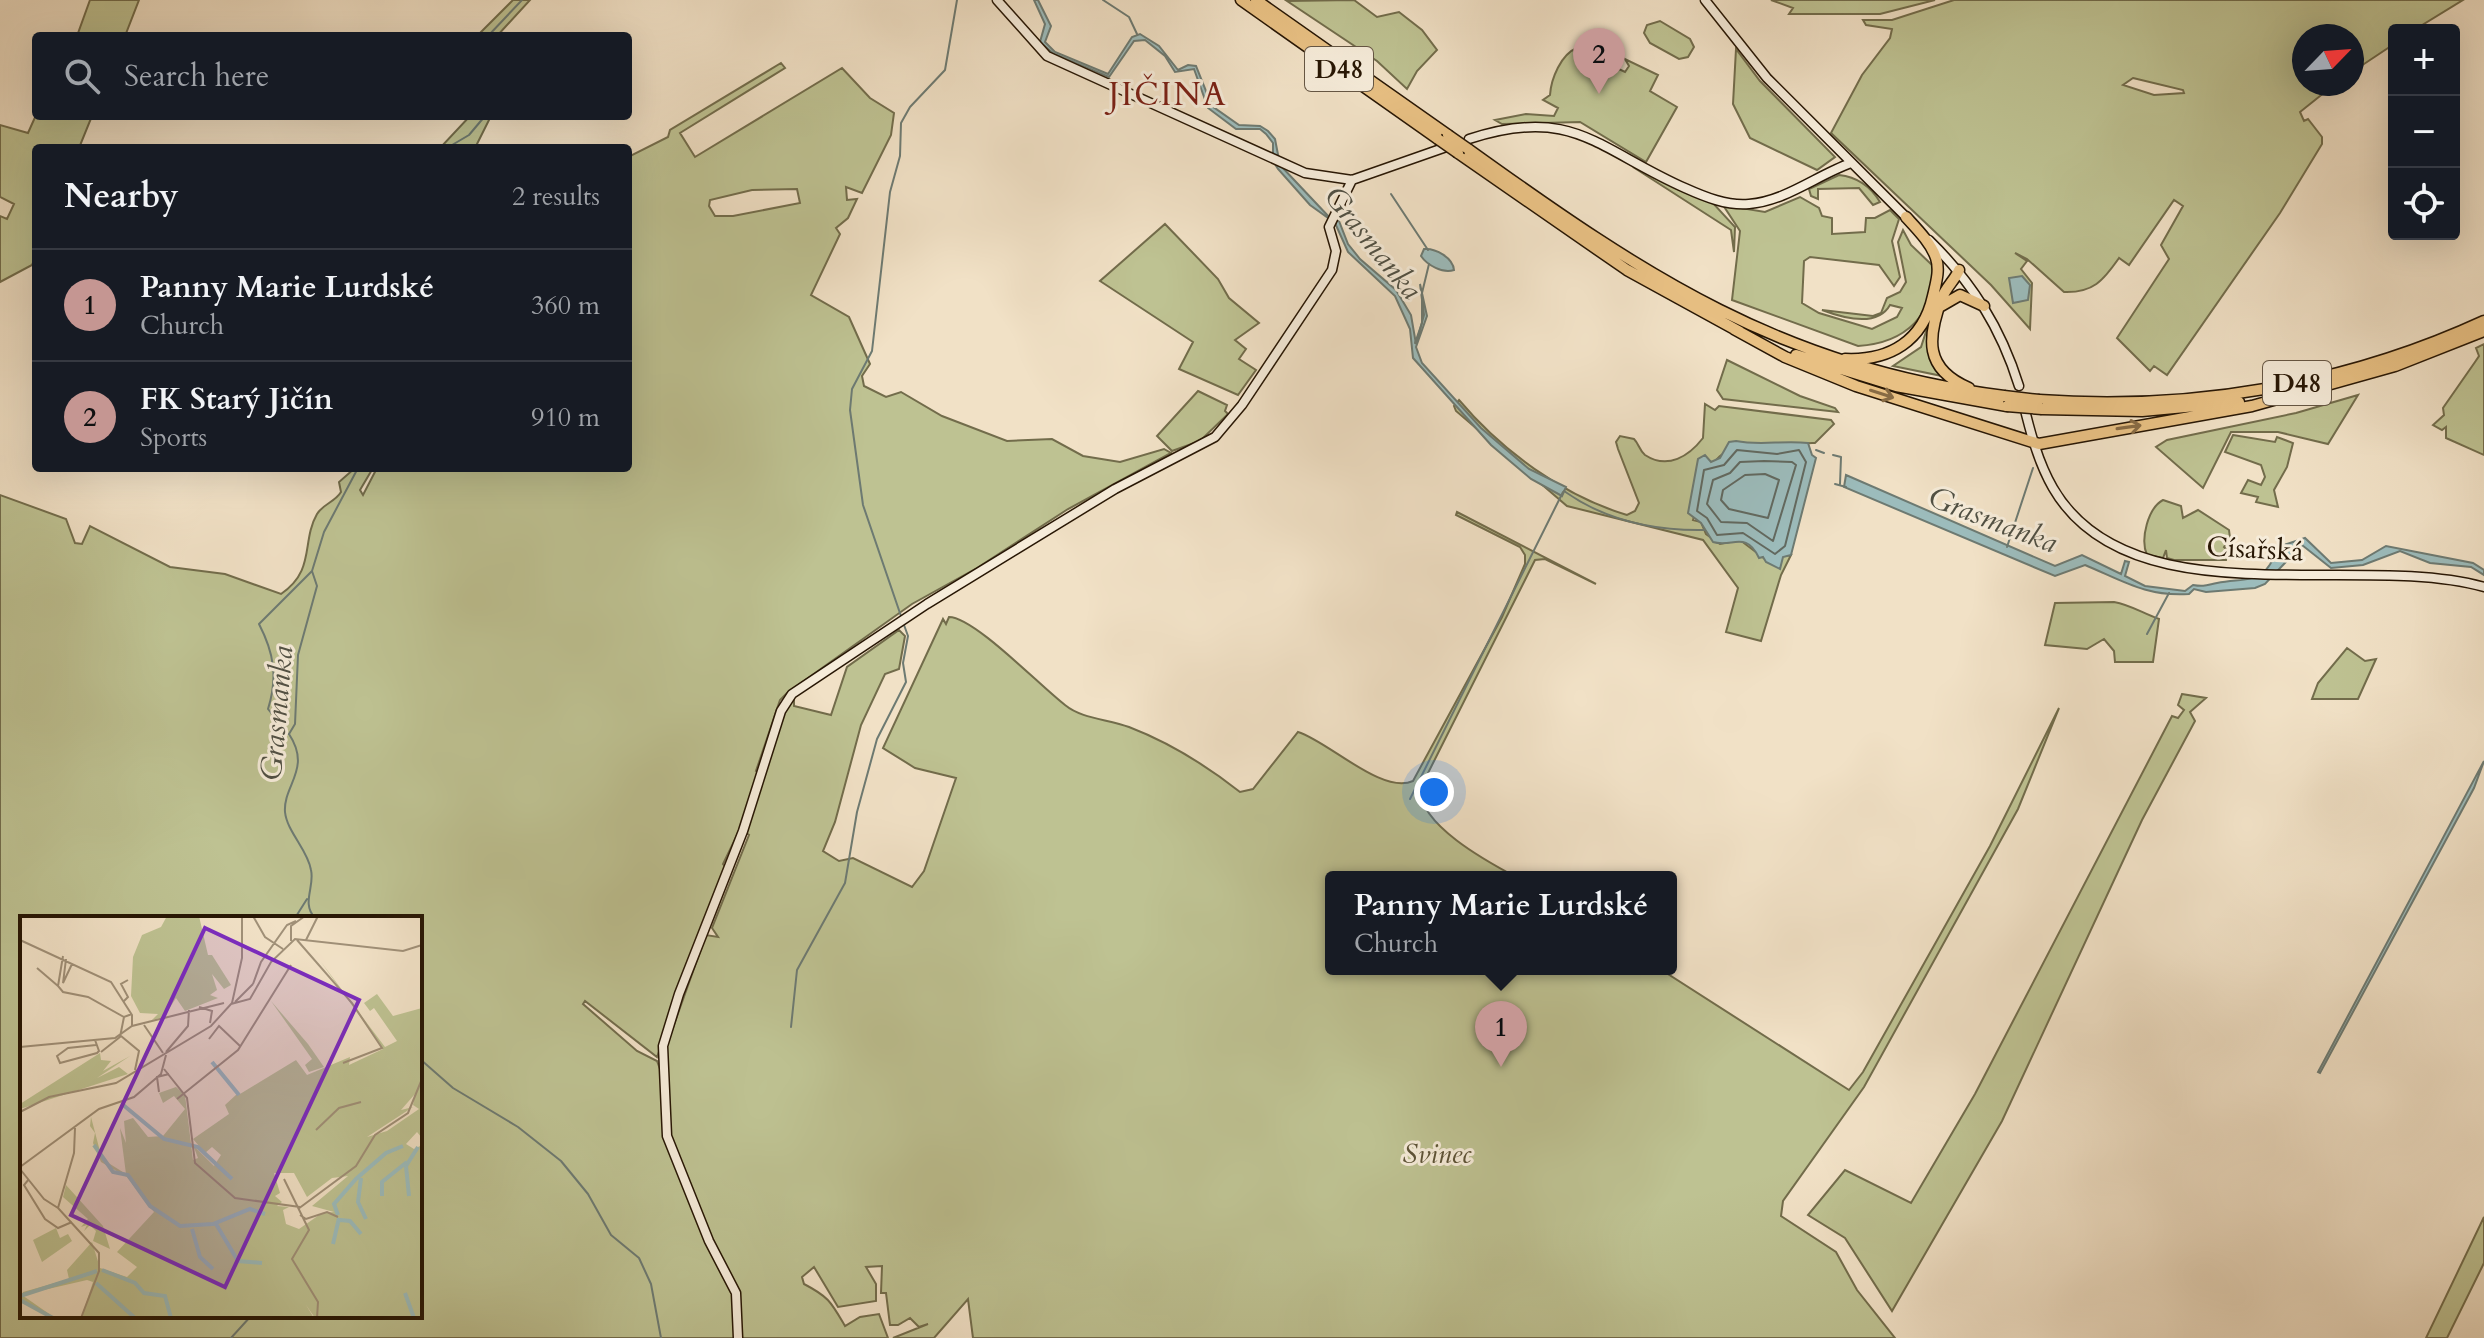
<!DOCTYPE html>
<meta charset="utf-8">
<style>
body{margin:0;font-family:Cardo,serif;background:#20242c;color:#f1f3f6}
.controls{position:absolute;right:24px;top:24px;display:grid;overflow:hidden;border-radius:8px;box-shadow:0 8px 32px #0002}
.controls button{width:72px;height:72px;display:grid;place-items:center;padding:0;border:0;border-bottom:2px solid #363941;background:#171b24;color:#f1f3f6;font:40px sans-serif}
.compass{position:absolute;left:2292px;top:24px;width:72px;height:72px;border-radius:50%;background:#171b24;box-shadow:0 8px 32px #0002;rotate:65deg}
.you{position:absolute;left:1434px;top:792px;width:28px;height:28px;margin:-20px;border:6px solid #fff;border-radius:50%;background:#1a73e8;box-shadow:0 0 0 12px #1a73e833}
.badge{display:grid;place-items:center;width:52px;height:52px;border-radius:50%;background:#c59692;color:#111;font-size:26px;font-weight:700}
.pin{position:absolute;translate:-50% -66px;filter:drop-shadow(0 2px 4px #0008)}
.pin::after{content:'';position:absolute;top:42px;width:28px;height:24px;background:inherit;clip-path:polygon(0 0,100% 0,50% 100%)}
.popup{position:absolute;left:1325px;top:871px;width:352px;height:104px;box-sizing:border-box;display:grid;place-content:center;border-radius:8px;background:#171b24;filter:drop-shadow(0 2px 6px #0005);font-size:26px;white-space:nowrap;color:#9ea1a6}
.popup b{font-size:30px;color:#f1f3f6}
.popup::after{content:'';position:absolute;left:50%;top:100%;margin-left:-16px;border:16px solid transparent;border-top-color:#171b24}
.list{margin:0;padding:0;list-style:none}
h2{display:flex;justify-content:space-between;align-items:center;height:104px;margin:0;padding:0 32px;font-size:34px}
h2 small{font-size:26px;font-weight:400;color:#9ea1a6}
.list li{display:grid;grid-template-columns:52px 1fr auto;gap:24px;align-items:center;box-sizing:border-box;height:112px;padding:0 32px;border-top:2px solid #363941}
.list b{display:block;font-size:30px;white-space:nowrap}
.list p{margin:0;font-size:26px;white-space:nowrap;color:#9ea1a6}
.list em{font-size:26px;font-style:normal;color:#9ea1a6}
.icon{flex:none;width:44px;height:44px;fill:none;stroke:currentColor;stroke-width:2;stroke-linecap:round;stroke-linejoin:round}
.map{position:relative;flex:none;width:2484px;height:1338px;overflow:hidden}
.search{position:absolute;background:#171b24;box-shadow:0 8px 32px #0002;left:32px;top:32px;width:600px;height:88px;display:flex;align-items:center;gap:20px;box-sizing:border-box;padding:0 28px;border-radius:8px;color:#9ea1a6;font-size:30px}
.panel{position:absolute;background:#171b24;box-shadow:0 8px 32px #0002;left:32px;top:144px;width:600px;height:328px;border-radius:8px}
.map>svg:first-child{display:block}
.green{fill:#bec292;stroke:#726c4b;stroke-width:2;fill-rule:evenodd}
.water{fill:#9cbcbc;stroke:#6d7a72;stroke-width:2}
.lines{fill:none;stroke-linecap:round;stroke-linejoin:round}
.shore{stroke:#626960;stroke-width:2}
.stream{stroke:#6d7a72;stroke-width:2}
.secondary-casing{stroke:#271604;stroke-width:11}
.highway-casing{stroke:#271604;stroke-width:13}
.secondary{stroke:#f6ecda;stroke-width:8}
.highway{stroke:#e8c083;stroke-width:10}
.highway-bridge-casing{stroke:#271604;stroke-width:13;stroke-linecap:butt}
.highway-bridge{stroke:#e8c083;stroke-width:10}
.oneway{stroke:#886b44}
.labels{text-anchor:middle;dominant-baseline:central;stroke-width:6;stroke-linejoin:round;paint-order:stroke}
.shield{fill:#f6ecda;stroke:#655644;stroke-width:2}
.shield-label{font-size:26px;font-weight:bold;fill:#271604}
.street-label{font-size:28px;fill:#271604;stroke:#f6ecda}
.park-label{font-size:28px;font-style:italic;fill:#5c5236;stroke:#f6ecda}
.water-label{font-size:30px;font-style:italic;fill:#505044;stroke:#f6ecda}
.quarter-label{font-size:32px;letter-spacing:2px;fill:#7a1f14;stroke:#f6ecda}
.inset-river{fill:none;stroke:#9cbcbc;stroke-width:4}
.inset-road{fill:none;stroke:#a09078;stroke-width:2}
.view{fill:#7b2cbf;fill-opacity:0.15;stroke:#7b2cbf;stroke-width:4}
.inset-edge{fill:none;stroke:#271604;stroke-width:4}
</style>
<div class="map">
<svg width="2484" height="1338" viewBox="0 0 2484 1338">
<rect width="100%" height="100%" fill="#f1e1c6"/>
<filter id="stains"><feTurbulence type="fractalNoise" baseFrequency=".0025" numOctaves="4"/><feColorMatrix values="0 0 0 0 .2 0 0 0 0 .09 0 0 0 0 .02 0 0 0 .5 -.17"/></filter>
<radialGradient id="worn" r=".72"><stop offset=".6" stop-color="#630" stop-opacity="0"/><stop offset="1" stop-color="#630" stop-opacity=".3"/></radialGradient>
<!-- green -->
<path class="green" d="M90,0H139L125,36H77Z
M513,0H530L497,36H477Z
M1354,0L1377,17L1399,12L1422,30L1437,50L1417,71L1407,89L1377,61L1287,1Z
M1771,0H1935L1880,14H1789L1793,8Z
M1954,0H2463L2414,30H2394V44L2352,72V36H2304V84H2335L2300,112L2304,121L2308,119L2322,137V144L2280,213L2167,375L2154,366L2150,371L2117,338L2169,259L2161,245L2183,206L2174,200L2129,265L2119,258C2103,281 2093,293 2064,292L2027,259L2015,253L2027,261L2021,269L2032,283L2030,329L1991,285L1831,133L1862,75L1890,38L1892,29L1866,25L1863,20H1892ZM2133,78L2183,90L2184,93L2154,95L2123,85Z
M1660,21L1690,39L1694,47L1688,57L1679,59L1650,43L1644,33L1647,25Z
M1577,48L1604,53L1600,60L1625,72L1629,66L1625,59L1658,75L1650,91L1677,107L1646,162L1580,122L1502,124L1495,120L1526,114L1554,116L1558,108L1543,100L1550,95C1551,79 1561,54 1577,48Z
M1736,49L1760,81L1835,157L1817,170L1750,138L1733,104Z
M781,63L785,68L680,133L695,157L842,68L870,98L894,113L891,135L862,193L846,187L847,200L857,199L848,218L836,228L840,234L811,295L849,317L870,364L862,376L864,386L886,397L901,392L942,416L1007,441L1052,439L1083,456L1120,462L1164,449L1171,453L1068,509L977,568L912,604L787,693L780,700L756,771L764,774L785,709L794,697V706L831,715L847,667L899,630L905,636L899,669L885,674L861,725L835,822L823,851L839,861L853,858L912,887L924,871L956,778L915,768L883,748L943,619L946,624L949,617C974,617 1040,686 1065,705C1082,719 1108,719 1129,727C1168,742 1207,766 1240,792L1253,789L1298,732C1328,741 1382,795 1413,781L1502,617L1525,564V555L1520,547L1456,515L1457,512L1596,584L1545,559L1535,560L1420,789C1420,825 1486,861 1516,877H1331V969H1660L1849,1090L1863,1072L1990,846L2059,708L2018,809L1864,1087L1783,1201L1781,1216L1836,1252L1857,1290L1895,1338H973L968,1299L934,1338H893L928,1324L919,1327L910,1318L898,1325H890L886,1293H881L882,1266L866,1267L876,1284V1301L838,1307L814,1267L802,1277L804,1284C829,1297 831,1302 845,1326L860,1317L879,1314L888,1338H739L738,1295L707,1229L669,1132L666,1047L706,935L718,937L712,928L749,835L740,829L723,864L726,867L657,1057L585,1001L583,1004L637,1051L657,1061L663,1077V1126L734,1298L736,1338H0V495L66,519L75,543L82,544L90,526L170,567L225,574L281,594C316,570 301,542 317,514C323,504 335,502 341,492L339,482L355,468H373L360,490L363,495L377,468H628V157L668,137L670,130ZM797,189L800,203L733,216H715L709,206L710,200L752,190ZM22,918H420V1316H22Z
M36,115L92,116L79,148H36V255L32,265L0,282V216L7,219L14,204L0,197V125L28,133Z
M470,116H491L475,148H440Z
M1633,167L1712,202L1735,227L1734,252L1731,230Z
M1839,175C1857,177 1871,187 1880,202L1873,205L1859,188L1818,189V199L1811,196L1809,189Z
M1800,197L1819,208L1822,216L1832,218V234L1865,232L1866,218H1875L1890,210L1899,219L1892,241L1900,277L1894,286L1879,265L1810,257L1804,261L1802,303L1819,313L1872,329L1897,317L1902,308L1890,305C1877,328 1843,318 1822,310L1873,316L1881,313L1887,298L1900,292L1906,282L1898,242L1903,230L1911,245L1932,265C1937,315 1905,343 1858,346L1732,300L1740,231L1723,205L1765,212Z
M1165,224L1218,279L1229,298L1259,323L1235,340L1246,349L1239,359L1256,370L1238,395L1179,369L1193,342L1100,281Z
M1948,278L1929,339L1947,377L1893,366L1921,347L1936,301Z
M2484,344V455L2446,438V427L2442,430L2433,425L2444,415L2443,408L2475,362L2479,356L2476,348Z
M1727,360L1800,396L1835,408L1838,412L1723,399L1717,390Z
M1198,391L1227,405L1225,411L1228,414L1200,441L1172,451L1157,436Z
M2358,395L2328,444L2278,432H2231L2203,488L2156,447L2167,440L2296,413Z
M1459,400C1501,450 1563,496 1627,515L1635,511L1639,503L1618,449L1616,442L1620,436L1634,439C1639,444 1639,450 1645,455C1668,470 1689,456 1703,438L1705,404L1715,410L1719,406L1831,420L1834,424L1815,443C1802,442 1789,447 1777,446C1710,441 1711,462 1693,520L1701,522L1706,534L1720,544L1740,540L1765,559L1791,555L1781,575L1761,641L1726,632L1738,588L1703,540L1567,506L1456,411L1454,406Z
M2233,435L2275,442L2277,437L2293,443L2287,467L2274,490L2278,507L2256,502L2258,497L2241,493L2248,480L2261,485L2265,477L2261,465L2225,452Z
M2163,500L2181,506L2183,518L2198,510L2229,530L2230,538L2224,547L2228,551L2226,560H2174L2167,558L2166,550L2163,558L2147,555C2140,539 2148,508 2163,500Z
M2114,602C2131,605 2142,613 2159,619L2153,662H2115L2114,651L2104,639L2087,649L2045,645L2055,603Z
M2347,648L2365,661L2376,659L2358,699H2312L2318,683Z
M2182,694L2206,698L2190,712L2195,721L2142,820L2002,1121L1892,1311L1845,1238L1808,1215L1845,1170L1911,1203L1975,1094L2172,716L2178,718L2184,710L2178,705Z
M2484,1217V1263L2447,1338H2426Z"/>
<!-- water -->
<path class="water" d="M1034,0H1038L1051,26L1045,42L1055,52L1108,74L1132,37L1140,34L1159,46L1178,70L1188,65L1196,66L1212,106L1239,125L1260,126L1268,131L1275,139L1280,165L1331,219L1339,221L1348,244L1360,259L1396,290L1411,315L1416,344L1424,315L1420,284L1427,316L1416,347L1422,363L1481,428L1529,469L1566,487L1562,496L1531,479L1491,445L1413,358L1410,329L1395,296L1348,252L1335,223L1310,205L1278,169L1273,161V143L1266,134L1260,129H1236L1208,108L1194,69L1175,72L1165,56L1145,40L1134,41L1109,77L1054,54L1040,42L1045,24Z
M1424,249C1436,248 1453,258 1454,270C1443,274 1427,265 1421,256Z
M2022,276L2030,285L2028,300L2013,303L2009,278Z
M1736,441C1761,446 1782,440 1808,443L1812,455L1816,458L1791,555L1783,557L1780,569L1766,562L1763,557L1759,558C1746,530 1732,548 1713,542L1701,523L1688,513L1698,459L1705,455L1711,462L1720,458L1729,442Z
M1846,475L2055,566L2082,555L2121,574L2125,561L2129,562L2125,576L2145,586L2185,591L2193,585C2204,587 2207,585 2217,583C2251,577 2265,585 2278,547L2305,538L2331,563L2362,560L2386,546L2473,563L2484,570V575L2471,567L2430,563L2400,551L2363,565L2331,568L2302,545L2265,584L2255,588L2206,592L2194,589L2189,594C2147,597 2123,581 2085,565L2055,576L1844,487Z
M2484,761L2474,788L2320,1073L2318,1072Z"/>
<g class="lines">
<!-- shore -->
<path class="shore" d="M1737,450L1777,454L1799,450L1806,462L1785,546L1775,554L1743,533L1717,535L1707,518L1697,511L1704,470L1724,465Z
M1764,461L1792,462L1796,465L1773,541L1747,523L1721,522L1707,504L1713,480L1730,473L1740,462Z
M1765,474L1779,480L1768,518L1729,509L1721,500L1723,490L1745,475Z"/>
<!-- stream -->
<path class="stream" d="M1103,0L1129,17L1137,34
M488,36L522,0
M447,148L469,135L485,116
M1391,194L1428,250
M1415,343L1422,323V293L1429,264
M1816,450L1824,453
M1833,455L1841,457L1840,484
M1835,484L1846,487
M1564,491C1606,521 1654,531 1705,530
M2007,547L2033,468
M902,619L863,505L850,410L852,389L872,351L890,192L900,156L901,123L910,107L945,70L957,0
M2147,634L2169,593
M288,734L268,709C278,677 274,653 259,624L312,571
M1410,799L1563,492
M295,918L307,899
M315,918C301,903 315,887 311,870C308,850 287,832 285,812C283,785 312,769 289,734L295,724L298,655L317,586L312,571L324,532L358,468
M791,1027L797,970L845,883L857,812L877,739L906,682L903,663L908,636L904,625
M420,1059L453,1088L518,1127L561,1161L588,1194L611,1235L639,1258L651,1284L661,1338
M420,1063V1082
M231,1338L251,1316"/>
<defs>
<path id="secondary" d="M997,0L1047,56L1305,173L1352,180L1452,145
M1705,0L1767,78L1908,219
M1469,139C1573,105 1597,149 1685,188C1705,197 1727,206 1749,204C1786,201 1817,175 1851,163
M1929,240C1972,282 2001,328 2019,386
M2023,402C2030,431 2038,462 2053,488C2130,621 2357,551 2484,587
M738,1338L736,1293L709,1241L667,1136L663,1046L679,994L743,831L781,711L792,694L927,604L1115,489L1215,437L1242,405L1332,270L1336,251L1329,227L1352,180"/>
<path id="highway" d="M1241,0L1438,139
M1256,0L1448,135
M1468,149C1646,277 1781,367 2004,396
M1458,153L1627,270L1740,332
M1959,270C1955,280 1946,287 1942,298C1927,338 1924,369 1969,388
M1941,306L1960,295L1984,306
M1734,329L1785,357L1856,386L2039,444L2252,406L2395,366L2484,331
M1796,355L1896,386L2007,406
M1845,359C1890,361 1923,341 1933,296C1936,283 1940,270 1936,258C1931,243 1917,229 1906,217
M2039,400C2192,411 2345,385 2484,321
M2042,409L2142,411L2239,402"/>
</defs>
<!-- secondary casing -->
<use href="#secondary" class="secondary-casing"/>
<!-- highway casing -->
<use href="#highway" class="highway-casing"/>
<!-- secondary -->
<use href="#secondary" class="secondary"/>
<!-- highway -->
<use href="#highway" class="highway"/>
<defs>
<path id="highway-bridge" d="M1448,135L1468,149
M1438,139L1458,153
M2004,396L2039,400
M2007,406L2042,409"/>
</defs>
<!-- highway-bridge casing -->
<use href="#highway-bridge" class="highway-bridge-casing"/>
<!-- highway-bridge -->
<use href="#highway-bridge" class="highway-bridge"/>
</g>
<!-- one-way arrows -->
<defs><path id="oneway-shaft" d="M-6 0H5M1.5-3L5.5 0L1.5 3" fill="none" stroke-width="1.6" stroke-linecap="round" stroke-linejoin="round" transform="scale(2)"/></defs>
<g class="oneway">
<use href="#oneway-shaft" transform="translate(1882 394) rotate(18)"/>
<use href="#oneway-shaft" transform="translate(2129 427) rotate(-8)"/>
</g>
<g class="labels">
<!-- shield labels -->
<g class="shield">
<rect x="1305" y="47" width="68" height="44" rx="6"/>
<rect x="2263" y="361" width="68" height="44" rx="6"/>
</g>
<g class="shield-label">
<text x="1339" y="69">D48</text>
<text x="2297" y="383">D48</text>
</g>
<!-- street labels -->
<g class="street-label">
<text transform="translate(2255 549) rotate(3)">Císařská</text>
</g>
<!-- park labels -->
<g class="park-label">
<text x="1437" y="1154">Svinec</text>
</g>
<!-- water labels -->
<g class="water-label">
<text transform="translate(1373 243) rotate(51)">Grasmanka</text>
<text transform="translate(1993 520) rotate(21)">Grasmanka</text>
<text transform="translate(277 713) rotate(-85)">Grasmanka</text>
</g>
<!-- quarter labels -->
<g class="quarter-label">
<text x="1168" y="95">JIČINA</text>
</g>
</g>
<!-- overview -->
<g transform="translate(20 916)">
<rect width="402" height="402" fill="#f1e1c6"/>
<path d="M147,0H179L188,39H192L211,69L204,73L192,58L197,74L190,79L198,82L165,95L156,82L144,101L132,104L138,98L120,97L111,80L113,41L122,19L141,11ZM301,46L365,131L377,125L354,92L350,95L344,87L357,78L373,100L402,92V222L397,216L386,228L394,233L402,229V402H295L286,389L294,402H61L73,366L67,364L2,379L35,402L0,384L3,376L49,363L47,354L72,326L80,352L107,361L117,351L97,336L134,296L107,261L81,246L73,227L75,217L70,210L71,201L82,243L106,258L100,212L106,227L104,205L113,202L128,221L143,220L165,193L154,180L143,187L139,177L156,171L165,179L173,244L178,242L173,229L194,250L201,239L192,231L185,237L173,223L209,198L205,189L217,178L196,153L220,178L276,144L243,99L287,159L330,141L329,149L363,133ZM395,178L393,189L399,193L367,215L347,221L393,191L381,194ZM254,257H274L287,281L312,262L328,260L292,290L314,296L302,297L279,313L266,308L263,294L269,291L257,290L262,286L255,280L260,277ZM251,85L288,128L304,151L289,156L285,149L292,143ZM80,137L81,144L91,145L83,155L110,140L77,162L99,151L108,158L0,193V188ZM46,269L83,310L90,333L73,325L76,315L70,309L64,315L67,309L61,311L68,303L43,281ZM36,312L40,322L48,318L52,325L22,346L13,324Z" fill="#bec292" fill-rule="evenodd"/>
<path class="inset-river" d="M192,146L219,179M102,188L144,223L178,231L212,263M74,229L93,256L108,259L130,290L160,310L193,308L230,293L245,298M341,262L338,286L346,303M362,280V266L387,246M389,280L386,250L398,231M318,299L314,288L336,263L366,237L383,230M320,304L330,305L341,318M196,308L218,345L242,347M172,313L180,341L193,353M313,328L319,302M82,354L115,367L124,377L145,380L151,402M76,367L115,402M385,377L394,402M0,380L77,355M0,384L33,402"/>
<path class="inset-road" d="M233,0L245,21L263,33M0,24L91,66L112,99V110M277,24L332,87L362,132L323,147M286,24L298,0M271,25V10L285,0M43,40L38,70L43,76L68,81L104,101L112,98M46,43L43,67L52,48M17,52L38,70M233,68L241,46L267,9L276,5M104,85L108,81L101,68L108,64M215,86L233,68M211,88L230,83L251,46L275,23L383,35L402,29M179,91L192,95L190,107M124,109L143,137M101,120L119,135L115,154M189,123L199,110L220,130M75,124L79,135L77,137L40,147L37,140L48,132L76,129M0,131L95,122L112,110L204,87M81,136L100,121L104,101M146,136L168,110L169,94M144,153L167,182L175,247L215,282L280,291M139,176L137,161L149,158M157,183L218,134L271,49M0,196L29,181L96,167L191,110L212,87L222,42V0M55,212L54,237L38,292L79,337V355L61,402M296,214L319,192L341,186M0,251L79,193L114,181L141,158L146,139M0,253L24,283L38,292M9,263L4,269L25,303L38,312L52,306M264,263L289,314L272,343L298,386L297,402M278,293L336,250L355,219L388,197L402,163M280,299L286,303L307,296L318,301"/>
<path class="view" d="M185,12L339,84L205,371L51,299Z"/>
<rect width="402" height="402" class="inset-edge"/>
</g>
<rect width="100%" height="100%" filter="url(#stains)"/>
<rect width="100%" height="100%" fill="url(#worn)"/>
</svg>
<div class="controls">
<button>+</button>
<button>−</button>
<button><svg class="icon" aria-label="locate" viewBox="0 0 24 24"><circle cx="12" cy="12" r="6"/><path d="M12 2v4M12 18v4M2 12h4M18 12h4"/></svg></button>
</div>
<svg class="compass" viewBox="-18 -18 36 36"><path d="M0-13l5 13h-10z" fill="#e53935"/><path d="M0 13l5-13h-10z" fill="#9ea1a6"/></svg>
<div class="you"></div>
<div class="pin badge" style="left:1501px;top:1067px">1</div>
<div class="popup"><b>Panny Marie Lurdské</b>Church</div>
<div class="pin badge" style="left:1599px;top:94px">2</div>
<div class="search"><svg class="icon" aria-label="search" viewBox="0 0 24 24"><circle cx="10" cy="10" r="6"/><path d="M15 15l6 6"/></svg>Search here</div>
<section class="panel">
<h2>Nearby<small>2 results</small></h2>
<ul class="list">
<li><span class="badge">1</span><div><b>Panny Marie Lurdské</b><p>Church</p></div><em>360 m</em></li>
<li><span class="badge">2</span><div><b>FK Starý Jičín</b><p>Sports</p></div><em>910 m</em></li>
</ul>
</section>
</div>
